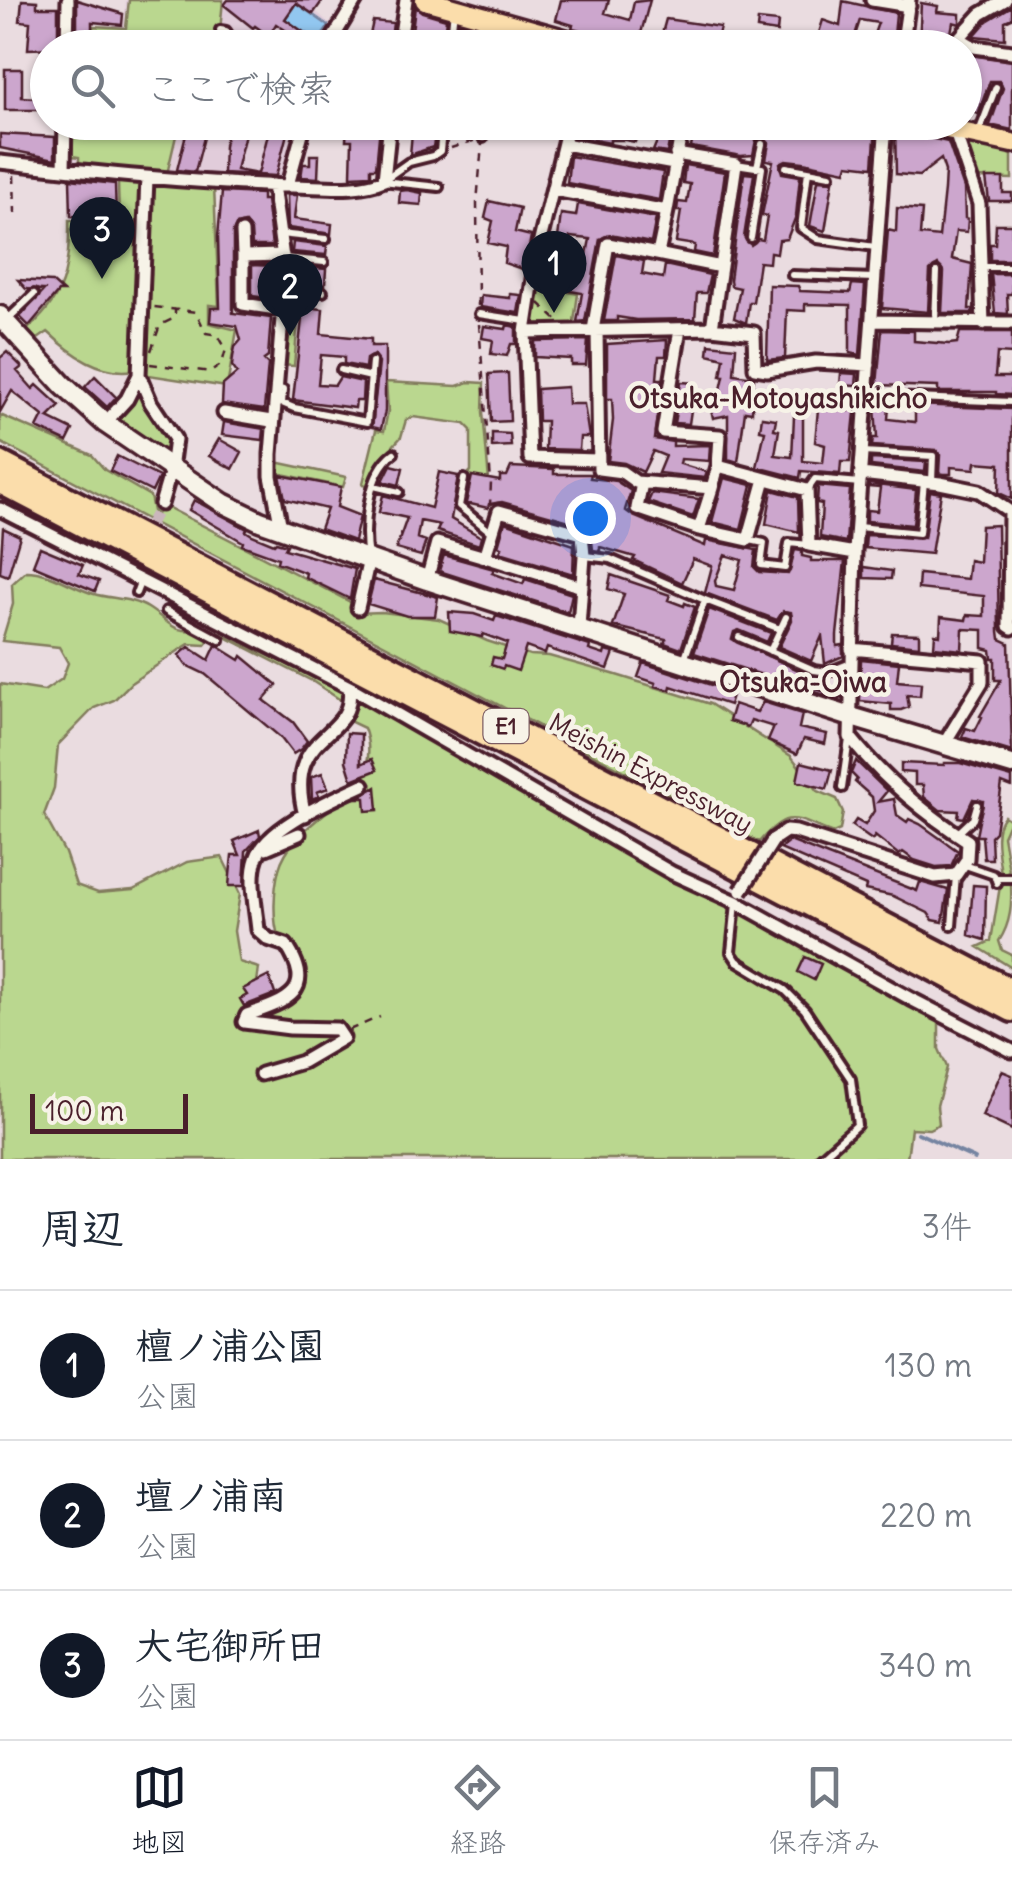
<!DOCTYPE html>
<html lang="ja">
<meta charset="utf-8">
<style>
body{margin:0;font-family:Delius,"Klee One",sans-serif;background:#f6f6f7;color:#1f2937}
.scale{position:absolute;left:30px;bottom:25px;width:158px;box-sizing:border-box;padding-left:10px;border:5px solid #4a1f2b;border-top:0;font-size:28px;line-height:35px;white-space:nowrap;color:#4a1f2b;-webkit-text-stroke:8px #f7f3e8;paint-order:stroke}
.you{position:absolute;left:590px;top:518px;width:35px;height:35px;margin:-25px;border:8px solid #fff;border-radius:50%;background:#1a73e8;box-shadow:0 0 0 15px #1a73e833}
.badge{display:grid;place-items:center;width:65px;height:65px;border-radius:50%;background:#111827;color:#fff;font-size:32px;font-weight:700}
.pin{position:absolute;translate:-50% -82px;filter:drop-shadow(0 2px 5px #0008)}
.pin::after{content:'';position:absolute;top:52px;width:35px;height:30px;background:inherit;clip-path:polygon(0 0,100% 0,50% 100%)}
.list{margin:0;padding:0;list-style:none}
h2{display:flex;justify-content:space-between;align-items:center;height:130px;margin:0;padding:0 40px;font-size:42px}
h2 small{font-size:32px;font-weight:400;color:#747a83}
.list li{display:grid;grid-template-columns:65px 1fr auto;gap:30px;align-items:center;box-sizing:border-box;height:150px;padding:0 40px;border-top:2px solid #e0e1e3}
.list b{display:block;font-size:38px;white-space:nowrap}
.list p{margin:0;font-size:32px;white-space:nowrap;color:#747a83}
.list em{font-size:32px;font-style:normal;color:#747a83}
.icon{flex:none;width:55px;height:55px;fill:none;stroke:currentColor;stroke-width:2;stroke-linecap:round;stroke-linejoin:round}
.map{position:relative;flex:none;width:1012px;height:1159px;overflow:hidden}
.search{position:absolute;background:#fff;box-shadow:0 2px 8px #0004;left:30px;right:30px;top:30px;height:110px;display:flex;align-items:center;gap:25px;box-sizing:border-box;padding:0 35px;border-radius:55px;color:#747a83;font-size:38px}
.sheet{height:580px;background:#fff}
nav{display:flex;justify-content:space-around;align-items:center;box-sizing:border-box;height:140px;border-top:2px solid #e0e1e3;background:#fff;font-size:28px;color:#747a83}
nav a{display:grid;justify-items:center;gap:5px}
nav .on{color:#111827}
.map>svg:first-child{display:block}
.built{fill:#e1ccda}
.green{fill:#bad78f;stroke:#827b5d;stroke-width:2.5}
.water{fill:#92c7f0;stroke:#7584a1;stroke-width:2.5}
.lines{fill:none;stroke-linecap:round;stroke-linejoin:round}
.stream{stroke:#7584a1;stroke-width:4}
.building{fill:#cca6cd;stroke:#4a1f2b;stroke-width:2.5;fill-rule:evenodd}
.street-tunnel{stroke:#cab6bc;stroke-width:11;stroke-dasharray:11 5.5;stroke-linecap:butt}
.lane-casing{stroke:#4a1f2b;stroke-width:14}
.street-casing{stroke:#4a1f2b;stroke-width:19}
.secondary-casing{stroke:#4a1f2b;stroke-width:25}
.primary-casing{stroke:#4a1f2b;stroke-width:25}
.highway-casing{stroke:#4a1f2b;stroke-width:28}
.path{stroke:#4a1f2b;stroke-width:2.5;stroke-dasharray:8 8;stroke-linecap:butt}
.lane{stroke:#f7f3e8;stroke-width:6}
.street{stroke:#f7f3e8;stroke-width:11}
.secondary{stroke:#f7f3e8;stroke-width:18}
.primary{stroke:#fbddab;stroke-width:18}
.highway{stroke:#fbddab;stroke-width:20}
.street-bridge-casing{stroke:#4a1f2b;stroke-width:19;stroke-linecap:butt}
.street-bridge{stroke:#f7f3e8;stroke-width:11}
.labels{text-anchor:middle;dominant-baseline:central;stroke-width:9;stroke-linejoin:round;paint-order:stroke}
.shield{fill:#f7f3e8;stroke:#7e5f64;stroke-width:2.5}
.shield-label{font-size:22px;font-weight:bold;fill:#4a1f2b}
.street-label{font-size:25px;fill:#4a1f2b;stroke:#f7f3e8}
.neighbourhood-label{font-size:28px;font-weight:bold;fill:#4a1f2b;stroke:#f7f3e8}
</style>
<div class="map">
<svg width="1012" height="1159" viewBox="0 0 1012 1159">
<rect width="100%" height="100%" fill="#eadce0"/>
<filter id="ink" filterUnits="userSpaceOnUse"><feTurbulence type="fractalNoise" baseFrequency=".01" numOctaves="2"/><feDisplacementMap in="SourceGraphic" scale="20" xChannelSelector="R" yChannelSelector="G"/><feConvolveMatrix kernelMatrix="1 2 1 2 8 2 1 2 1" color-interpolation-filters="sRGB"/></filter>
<g filter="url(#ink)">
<!-- built -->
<path class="built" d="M126,0H304L333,27L318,47L73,48V45H92L93,25L124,26Z
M70,123H296L282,180L275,182L69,166Z"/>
<!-- green -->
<path class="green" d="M129,0H223L219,41L200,36L197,48H75L93,45V26L126,28Z
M73,123H179L167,174L79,167V157L72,156Z
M969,139L1012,149V179L976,178L964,145Z
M118,181H139L143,189L134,370C102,376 71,354 48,332L32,343L24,332C64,300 70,270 69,220L119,223Z
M155,184L214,186L219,306L209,305V323L237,330L227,387L142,374L151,186Z
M538,286L578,294L573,328H532L530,324Z
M285,319L298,320L294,366L280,365Z
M386,382L457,386L469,382L484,383L483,412L489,481L465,477L471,471V430L465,424L413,417L406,420L401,437L383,457L368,488L363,483L376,430L384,431L388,411Z
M139,389L172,442L169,464L113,421L125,411Z
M0,415L92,455L105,470L150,496L153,511L157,514L165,506L352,603L356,613L382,612L439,619L487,641L530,655L549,656L613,674L710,704L791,756L818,791L837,799L843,812L840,830L833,833C794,819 790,807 759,842L0,442Z
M276,462L346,477L343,487L277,473Z
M26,571C50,571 71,587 94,594C111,599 132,598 148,608C172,623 171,635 205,629L211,638L205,645L189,644L181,649L131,683L114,700L94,708L58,745L54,788L44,815L65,853L76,885L98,893L133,890L187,862L222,857L240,894L234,931L239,962L259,968L256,990L260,1007L295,988C294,968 286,957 279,938C272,920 274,888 279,869C295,811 390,798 364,728L347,720L359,699L604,841L763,923L939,1022V1049L947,1067L937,1106L939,1124L929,1129L911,1128L907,1159H0V684L44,691L62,679L68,663L59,647L2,641L13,604L12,584Z
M204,626L311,675L342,693L345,703L312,681Z
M1004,816L1010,820L1003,836L1009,870L1004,875L1001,874C999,856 992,830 1004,816Z
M1004,881L1011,883C1012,904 1011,923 999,941L1002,950L1012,955V968L978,947L991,941L1000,886Z"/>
<!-- water -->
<path class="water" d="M296,3L329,26L318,42L285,19Z"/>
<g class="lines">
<!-- stream -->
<path class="stream" d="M918,1133L975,1159"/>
</g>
<!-- building -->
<path class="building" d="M22,0L37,1V7H58V48L28,49L30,22L20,21Z
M77,0L123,14L122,25L92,22V40L77,39Z
M228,0H323L313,14L296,3L285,19L319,43L318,48H305L297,42L299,39L276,24L269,36L255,26L253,28L224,5Z
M561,0H609L605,13L630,20L634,2L650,0L637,48H622L624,40L572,28L573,25L556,20Z
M843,1L896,13L893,48H869L878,23L860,20L851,48H819L822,37L818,36L823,20L840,26Z
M921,3L938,6L937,12L960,14V24L953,22L951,33L936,32L934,48H919Z
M415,6L422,12L446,19L443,46L421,44V48H410Z
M1012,6V18L1005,21V39L974,36L987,21Z
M666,19L720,27L715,48H658Z
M758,20L778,22L777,32L757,29Z
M373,21L393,23L390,47L339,48L346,34L368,44Z
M460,23L472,26L468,48H457Z
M511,37L548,48H508Z
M970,55L1012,61V130L990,125L1003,88L999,81H990L978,114L964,107V80Z
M5,69H22V97L48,99V110H5Z
M189,122H208L195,172L177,170Z
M230,122H248L236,170L258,174L271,122H290L276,176L223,173L224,145Z
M413,122H417L419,133L435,136L433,147L410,155Z
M459,122H471L470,138L454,137Z
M600,122H614L612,130L638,131L635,142L625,140H610V143L578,137L579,133L596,135Z
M665,122H673L667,153L653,151Z
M703,122H719L725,131L731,128L733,122H760V128L797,134L799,122L876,125L873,167L848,164L846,171L803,162L786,160L780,163L782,173L800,176L796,216L787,239L779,240L777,253L770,252L769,263L759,262L753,302H749L746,323L734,318L740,288L731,286L730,280L744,173L754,174L744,237L751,245L758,239L763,240L767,216L762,215L773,161L766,160L769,143L762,137L756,140L753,155L741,156L691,147L696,125L702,126Z
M347,124L380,126L376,168H371V175L351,176L352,140H346Z
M895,124L903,125L912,134L948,142L964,188L965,218L968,219L967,232L956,231L952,259L972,264L969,309H973V313H942L944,272L938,265L930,271L928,312L882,308L888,230L896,232L897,208L922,210L920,235L939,237L944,190L945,171L941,159L919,176L896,174Z
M0,134L55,137V159L0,148Z
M310,155H319L318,178L301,177L303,164H310Z
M570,156L663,172L659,200L567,183Z
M685,165L725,172L713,256L694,252L695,245L676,242L681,211H677L678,202L687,203L690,184L683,183Z
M986,178H1003V193H1012V201H989Z
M70,179L115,184L116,219L71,216Z
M818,180L833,181L825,231L810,226Z
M407,190L422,193L421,205L399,203L400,191Z
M222,192L262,194V200H266L272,246H252L251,231L245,223L236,225L233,232V313L271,318L268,357L264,360L268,364L264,410L222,404L223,385L237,373L232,366L233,357L235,347L241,340L237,326L210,322L211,308H220L218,237Z
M287,195H297L294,219L332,224L331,234L288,228Z
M489,201L520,208L515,232L531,236L525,270L504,263L506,247L488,243L493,221L485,218Z
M578,204L656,218L651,243L610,235L600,239L585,321L577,322L582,293L542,286L544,276L549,277L553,257L546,255L553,237L558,238L561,214L576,216ZM570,237L590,239L585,264L566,261Z
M996,224H1012V260H990V244H995Z
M293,242L327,246L326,255L292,252Z
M616,255L644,261L642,274L663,278L665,265L710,275L706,293H697L695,319L636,320L617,317V321H604Z
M252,265L274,266V299L252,296Z
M293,266L326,269L325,285L293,281Z
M991,274H1012V294H1007L1008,314L995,313Z
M18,280L52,282L63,292H58L29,326L20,317L44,290L26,289Z
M852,284L865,285L860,355L850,353V305L805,304V311L787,310L785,358L767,360L769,285L798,286L800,291L850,293Z
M510,294L521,295L518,313L480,307L481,295L510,298Z
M293,295L305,297L304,307L323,309L321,334L371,339V346H385V411L381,429L372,427L379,363L374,355L366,359L365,368L344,364V357L321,355L318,384L335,385L340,377L363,382L362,401H356L355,408L293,400L302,319L291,318Z
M507,325L516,327V344H511L507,356L491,354L493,340L482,338L484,326L506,329Z
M882,330L914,331V341L949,344L957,343L960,332H1012V354L997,353L995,377H1012V395L996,394V392H938V387L877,385Z
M588,340L586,365H571V359L535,357V341Z
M667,340L666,356H659L657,379H662L654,439L673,442V446L710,445L709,461L681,459L680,464L707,472L705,478L658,473L665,456L653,451L643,472L624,463L608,461L613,420L612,399H607V344Z
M709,344L736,347L734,374L754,377L752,412L745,411L738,462L728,459V415L713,418L711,409L717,408L724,376H721L724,358L708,354Z
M7,352L22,367L17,371L33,389L37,385L60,406L48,418L73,430L67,442L37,428L43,416L12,391L0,412V358Z
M508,373L510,421L491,422L489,374Z
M841,373L857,374L856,386L840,385Z
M95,376L116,397L107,407L85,387Z
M681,382L695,383L689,424L674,423Z
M567,387L568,404H584L589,437H580L579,450L545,449L546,421H538L537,389Z
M850,403H856L850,462H841L840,474L801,471L800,478L757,467L765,431L760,430L762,417L776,419L774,429L779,430L775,455L792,457L794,416H803V461L823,463L825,445L815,442L818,409L849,411Z
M915,405L1012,409V499L999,493L1000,464L976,462L975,469L951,467V474H944L939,473L940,455L936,450L872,446L873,438H877L875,406L889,407L888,419L915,422Z
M224,422L264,429L263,440L222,435Z
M492,433L510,434L511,446L492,447Z
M219,439L242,452L233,469L209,456Z
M117,456L159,477L152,492L110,471Z
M871,459L926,462L925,472L871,466Z
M391,465L403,468L399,485L383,481Z
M511,467L554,469V474H591L590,478L616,481L631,491L625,510L633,516L705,546L706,540L756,550L754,567L759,572L788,574L795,550L802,551V556L811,558V561H845L837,635V646L843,645V656L825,664L822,636L811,661L779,647L792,620L791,612L783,611L777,620L705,593L712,566L693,559L682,583L633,560L635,557L600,547V551L593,550L591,532L584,525L502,502L489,504L488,508L466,503L472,476L500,481V476H507ZM725,555L742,560L734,590L716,586L715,581Z
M439,472L458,476L451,519L481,537L479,545L437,531L440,525L420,521L417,538L426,541L421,556L396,549L407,518L379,512L383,495L431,508Z
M280,475L341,487L337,507L360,516L354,541L320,529L327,509L285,499Z
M724,478L752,485L741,529L712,522Z
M869,484L916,490L913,525L867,521V510L877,511L880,488L869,487Z
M818,486L850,489L846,542L820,537L822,504L817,503Z
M772,490L798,497L799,532L766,524Z
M930,491L941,493L931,554L865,548L866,535L924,538Z
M652,493L699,499L693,517L648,502Z
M194,500L247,529L246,531L252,535L274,544L276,542L287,545L285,549L355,569L350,599L305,577L306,573L277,562L278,558L242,545L243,542L189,510Z
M505,522L574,545L573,574L500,552L502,547L498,546Z
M997,525L999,631L1000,639L1009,643L1012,752L962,737L966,728L975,731L982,717L980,716L1001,680H995V658H992L991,650L983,648V630L963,629L962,650L934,647L935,634L940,635L941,617L966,620L967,615L984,616V596L918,589L919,574L967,579L969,560L979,562L981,526Z
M3,528L20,536L8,576L0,573Z
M40,547L83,565L79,574L99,581L95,591L33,565Z
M444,555L494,569L492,573L523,584L525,579L572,594L568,612L439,571Z
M864,567L892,571L891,579L864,578Z
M611,575L670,595L668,600L684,606L685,603L695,607L681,649L664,643L666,639L613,626L624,594L608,589Z
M374,580L438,597L435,616H407L368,604Z
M709,609L771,633L767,642L739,630L734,632L732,639L805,673L802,678L815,683L813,688L841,697L840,700L694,653Z
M449,612L474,614L494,621L496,616L590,646L589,650L604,655L605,651L614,653L608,669L547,648L545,654L526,647L518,671L504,666L503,669L491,665L493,657L502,659L507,643L483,634L482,637L450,631Z
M892,633L919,634V646L891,643Z
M216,645L240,660L242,656L277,685L264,700L293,722L307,741L301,749L293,754L280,737L205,674L186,665L179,655L189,647L209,660Z
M861,659L899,663L897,681L921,683L920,696L907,695L909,707L901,710H891V704L860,701Z
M643,663L733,692L729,705L671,686L670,690L655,686L656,683L638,677Z
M763,702L802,714L799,728L827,734L825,744L804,739L797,754L768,741L774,727L751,720L748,727L729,721L734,704L757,712Z
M347,733L361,734V764L372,759L377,770L352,780L346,761Z
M856,761L887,791L878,802L894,799L897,815L907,822L909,819L920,824L958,851L951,866L936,867L914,860L903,852L899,855L875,836L872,840L852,826L856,820L865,825L874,811L872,797L855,782L857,779L851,773Z
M801,762L832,770L827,789L797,781Z
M901,763L944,765V763H960L1012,778V787L1002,783L995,832L991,836L992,859H984L982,836H976L983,801L973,799L964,818L958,817L959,811L940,810L924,797L923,785H915V773L901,772Z
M322,773L328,788L317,792L319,796L312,799L311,777Z
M376,787L378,810L366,811L365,798H358Z
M259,830L260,836L246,851L244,886H229L232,855H240L234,841Z
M790,841L917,891L920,882L948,890L943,922L933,920L928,913L893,896L865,890L866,886L780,849Z
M973,885L986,886L985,940L969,935Z
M805,957L821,964L814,980L798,972Z
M269,976L275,994L244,1006L240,999L247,995L243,989Z
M1002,1071L1012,1075V1130L982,1116Z"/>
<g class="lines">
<!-- street-tunnel -->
<path class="street-tunnel" d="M126,567L161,504"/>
<defs>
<path id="lane" d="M220,30L226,31L237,48
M450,48L454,9
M477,48L482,21
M726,124V122
M422,127L442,130
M979,132L996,87
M483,138L484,122
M736,164L762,168L751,238
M757,167L762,144
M786,167L830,175
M808,171L801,228L818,239L875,247
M385,179L409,162L433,156L440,151L443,122
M382,181L439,187
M280,234L326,239
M283,258L324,262
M984,267H1012
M792,275L874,278
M284,287L323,292
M479,314L525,321
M6,321L34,294
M935,321L937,272
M341,370L371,377
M276,388L283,390L282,403L294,408L367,422L372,362
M867,396L1012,402
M863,452L933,456L932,481
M464,479L459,506L492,533
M374,486L399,492
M808,489L815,479L860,483
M858,527L919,533L924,482
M750,540L764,543L761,565L785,568L789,543L809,545
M585,556L610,559L705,600
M368,558C363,527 367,473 394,453
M136,593L141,580
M166,611L220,640
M739,637L814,670L828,672L851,663
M770,651L786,617
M684,660L705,600L780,629
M842,788L849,739
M957,834L973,819L977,805
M965,865L994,875L997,883
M995,878H1012
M736,903L731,952L737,961L785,990L805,1010L851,1079L857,1125L819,1159
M952,926L956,875"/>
<path id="street" d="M872,0L909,6
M959,38L974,47L1012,52
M67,48L68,0
M327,48L356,0
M399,48L406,0
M902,48L909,0
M950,48L981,14L1005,0
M569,122L537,253L525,332L530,458L598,460
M955,132L979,204L983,324
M564,144L674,164
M0,162C97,173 194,183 292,186C321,186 357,192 384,180L390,122
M64,169L65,122
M147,178L139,375L151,403L175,439L171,470L161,504
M273,185L283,258L284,294L271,454V476L281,528
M288,185L305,122
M554,190L667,211L683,122
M242,232L243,256
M658,254L667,211
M283,255L243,256V304L283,310
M873,321L1012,323
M712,328L754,333L755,368L767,370L816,362L869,365
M680,329L663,432L720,436L718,466
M593,330L608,244L721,267
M597,330L599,469L622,472L636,482L712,488L718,466L807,490L809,545L855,553
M525,332L712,328L736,164L676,154
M224,413L271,421
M105,423L127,399L139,375
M861,474L940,483L979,491L1012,513
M642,483L637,508L699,529L748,540L765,479
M0,509L353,689L672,873L736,902L911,999L1012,1051
M1010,512L1009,626L1012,628
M699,529L712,488
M485,557L582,587
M427,580L437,543L485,557L499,511L582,534L584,556L579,627
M358,608L369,559
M851,649L982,661V682L944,744
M305,815C282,729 357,742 349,687
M774,839L786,831L796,832L935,877L956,875L967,859L968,841C924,813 882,777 850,737L855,551L886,122
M266,848L299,834
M261,1074L302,1062L343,1038L337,1029L290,1028L244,1022L247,1015C288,1001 317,991 286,945L268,939L258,930C256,909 249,879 256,859C266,827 334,799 363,785"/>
<path id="secondary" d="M0,316L63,385L105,423L223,503L260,521L427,580L848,716L1012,765"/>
<path id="primary" d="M425,0L596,48
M915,122L1012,143"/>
<path id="highway" d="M0,462L1012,990
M0,483L1012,1011"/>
</defs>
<!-- lane casing -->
<use href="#lane" class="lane-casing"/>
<!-- street casing -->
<use href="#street" class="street-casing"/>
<!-- secondary casing -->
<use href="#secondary" class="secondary-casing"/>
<!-- primary casing -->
<use href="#primary" class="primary-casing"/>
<!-- highway casing -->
<use href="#highway" class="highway-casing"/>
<!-- path -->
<path class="path" d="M494,136L545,122
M451,148L476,140
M14,175L15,213
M539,303L558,321
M478,306L477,203L482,144
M479,324L491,482L490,505
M151,351L160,325L175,318V309
M150,364L211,372L222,364L226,349L218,335L206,333L196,312L154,307
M349,1030L380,1017"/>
<!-- lane -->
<use href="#lane" class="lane"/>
<!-- street -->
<use href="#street" class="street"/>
<!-- secondary -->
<use href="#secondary" class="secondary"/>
<!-- primary -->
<use href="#primary" class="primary"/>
<!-- highway -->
<use href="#highway" class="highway"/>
<defs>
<path id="street-bridge" d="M741,891L774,839"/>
</defs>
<!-- street-bridge casing -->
<use href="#street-bridge" class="street-bridge-casing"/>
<!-- street-bridge -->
<use href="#street-bridge" class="street-bridge"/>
</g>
</g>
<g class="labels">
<!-- shield labels -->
<rect class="shield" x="483.5" y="709" width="45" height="34" rx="8"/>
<g class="shield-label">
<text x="506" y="726">E1</text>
</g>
<!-- street labels -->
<g class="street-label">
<text transform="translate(651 773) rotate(28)">Meishin Expressway</text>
</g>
<!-- neighbourhood labels -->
<g class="neighbourhood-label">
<text x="778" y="398">Otsuka-Motoyashikicho</text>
<text x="803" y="682">Otsuka-Oiwa</text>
</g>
</g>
</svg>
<div class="scale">100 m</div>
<div class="you"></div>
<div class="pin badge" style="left:554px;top:313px">1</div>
<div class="pin badge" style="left:290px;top:336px">2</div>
<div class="pin badge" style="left:102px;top:279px">3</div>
<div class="search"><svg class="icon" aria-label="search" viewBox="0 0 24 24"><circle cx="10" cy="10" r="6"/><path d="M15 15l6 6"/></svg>ここで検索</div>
</div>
<section class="sheet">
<h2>周辺<small>3件</small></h2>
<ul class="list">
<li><span class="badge">1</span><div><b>檀ノ浦公園</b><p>公園</p></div><em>130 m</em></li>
<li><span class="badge">2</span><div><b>壇ノ浦南</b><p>公園</p></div><em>220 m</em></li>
<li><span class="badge">3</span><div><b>大宅御所田</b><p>公園</p></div><em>340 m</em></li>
</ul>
</section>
<nav>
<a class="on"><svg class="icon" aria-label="map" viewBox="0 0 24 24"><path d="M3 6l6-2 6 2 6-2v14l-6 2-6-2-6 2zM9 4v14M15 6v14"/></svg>地図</a>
<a><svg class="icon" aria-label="directions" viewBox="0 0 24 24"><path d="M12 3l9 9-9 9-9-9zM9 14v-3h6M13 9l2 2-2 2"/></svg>経路</a>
<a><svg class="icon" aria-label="saved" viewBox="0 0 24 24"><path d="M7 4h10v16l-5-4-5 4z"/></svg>保存済み</a>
</nav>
